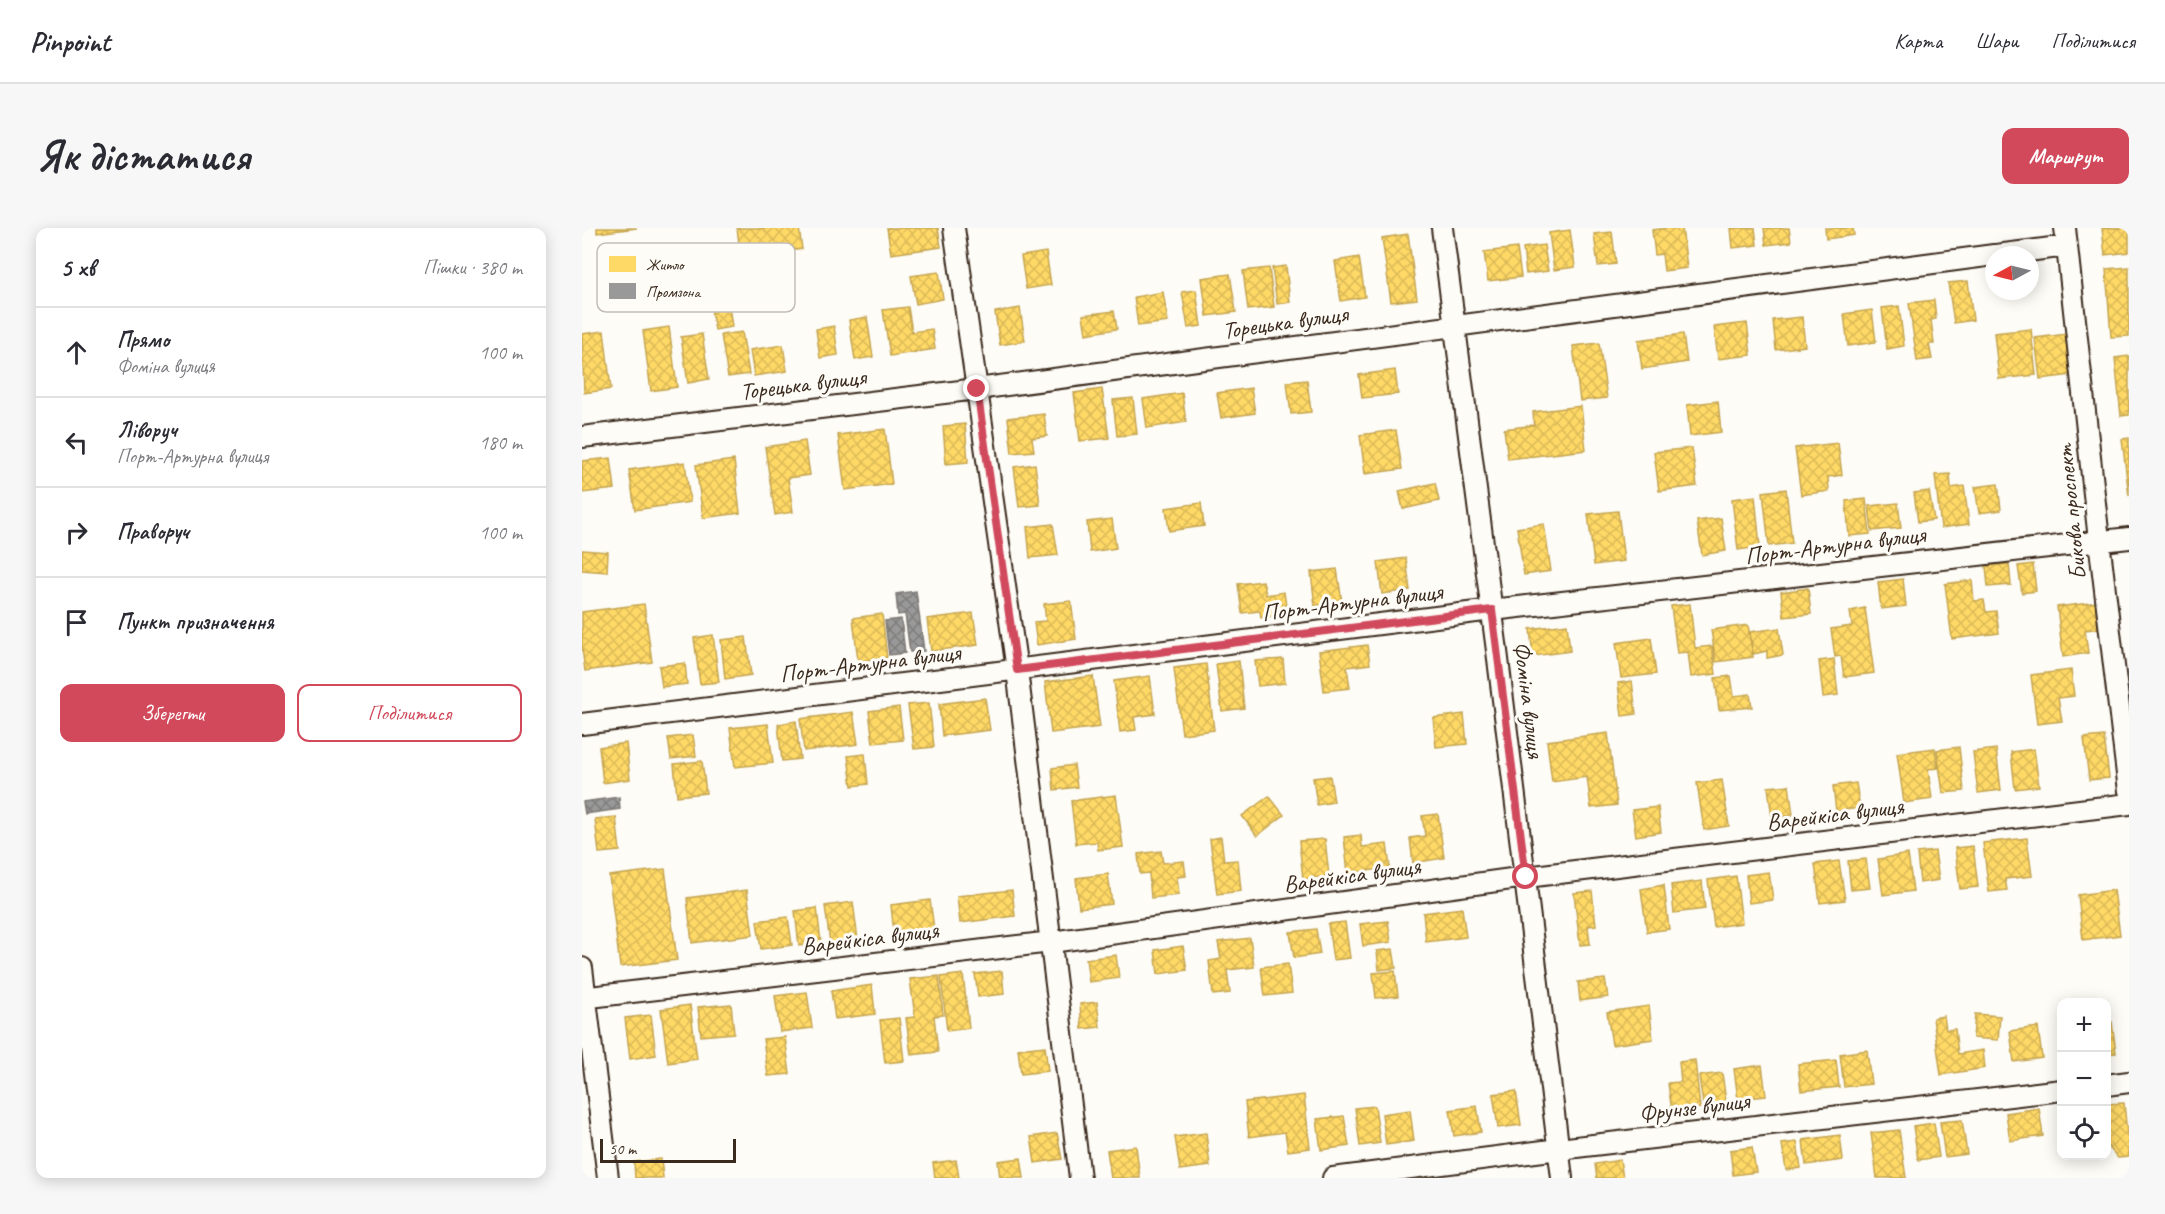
<!DOCTYPE html>
<html lang="uk">
<meta charset="utf-8">
<style>
body{margin:0;font-family:Caveat,sans-serif;background:#f7f7f7;color:#2b2b33}
.controls{position:absolute;right:18px;bottom:18px;display:grid;overflow:hidden;border-radius:12px;box-shadow:0 3px 15px #0003}
.controls button{width:54px;height:54px;display:grid;place-items:center;padding:0;border:0;border-bottom:2px solid #e1e1e2;background:#fff;color:#2b2b33;font:30px sans-serif}
.compass{position:absolute;left:1403px;top:18px;width:54px;height:54px;border-radius:50%;background:#fff;box-shadow:0 3px 15px #0003;rotate:263deg}
.scale{position:absolute;left:18px;bottom:15px;width:136px;box-sizing:border-box;padding-left:6px;border:3px solid #3b2a1e;border-top:0;font-size:16px;line-height:21px;white-space:nowrap;color:#3b2a1e;-webkit-text-stroke:4px #fdfcf7;paint-order:stroke}
.stop{position:absolute;width:18px;height:18px;margin:-14px;border:4px solid #d1495b;border-radius:50%;background:#fff}
.stop.end{background:#d1495b;border-color:#fff;box-shadow:0 2px 6px #0008}
.list{margin:0;padding:0;list-style:none}
h2{display:flex;justify-content:space-between;align-items:center;height:78px;margin:0;padding:0 24px;font-size:26px}
h2 small{font-size:20px;font-weight:400;color:#7c7c81}
.list li{display:grid;grid-template-columns:39px 1fr auto;gap:18px;align-items:center;box-sizing:border-box;height:90px;padding:0 24px;border-top:2px solid #e1e1e2}
.list b{display:block;font-size:22px;white-space:nowrap}
.list p{margin:0;font-size:20px;white-space:nowrap;color:#7c7c81}
.list em{font-size:20px;font-style:normal;color:#7c7c81}
.actions{display:flex;gap:12px;padding:18px 24px}
.actions a{flex:1;padding:14px 0;border:2px solid #d1495b;border-radius:12px;text-align:center;font-size:21px;color:#d1495b}
.actions .main{background:#d1495b;color:#fff}
.icon{flex:none;width:33px;height:33px;fill:none;stroke:currentColor;stroke-width:2;stroke-linecap:round;stroke-linejoin:round}
.map{position:relative;flex:none;width:1547px;height:950px;overflow:hidden;border-radius:12px}
header{display:flex;align-items:center;gap:36px;box-sizing:border-box;height:84px;padding:0 30px;background:#fff;border-bottom:2px solid #e1e1e2}
header strong{font-size:28px}
nav{display:flex;gap:33px;margin-inline-start:auto;font-size:21px}
.intro{display:flex;align-items:center;justify-content:space-between;box-sizing:border-box;height:144px;padding:0 36px}
h1{margin:0;font-size:42px}
.button{padding:15px 27px;border-radius:12px;background:#d1495b;color:#fff;font-size:21px;font-weight:700}
main{display:flex;gap:36px;padding:0 36px}
aside{flex:1;background:#fff;border-radius:12px;box-shadow:0 3px 15px #0003}
.map>svg:first-child{display:block}
.homes{fill:url(#homes-cross-hatch);stroke:#c4a450;stroke-width:1.5}
.industry{fill:url(#industry-cross-hatch);stroke:#7d7874;stroke-width:1.5}
.lines{fill:none;stroke-linecap:round;stroke-linejoin:round}
.minor-casing{stroke:#3b2a1e;stroke-width:24}
.minor{stroke:#fdfcf7;stroke-width:20}
.route{stroke:#d1495b;stroke-width:8}
.labels{text-anchor:middle;dominant-baseline:central;stroke-width:6;stroke-linejoin:round;paint-order:stroke}
.street-label{font-size:24px;fill:#3b2a1e;stroke:#fdfcf7}
.key{fill:#fdfcf7;stroke:#c3bdb6;stroke-width:1.5}
.key-label{font-size:16px;fill:#3b2a1e}
</style>
<header>
<strong>Pinpoint</strong>
<nav><a>Карта</a><a>Шари</a><a>Поділитися</a></nav>
</header>
<div class="intro"><h1>Як дістатися</h1><a class="button">Маршрут</a></div>
<main>
<aside>
<h2>5 хв<small>Пішки · 380 m</small></h2>
<ul class="list">
<li><svg class="icon" aria-label="ahead" viewBox="0 0 24 24"><path d="M12 20V5M6 11l6-6 6 6"/></svg><div><b>Прямо</b><p>Фоміна вулиця</p></div><em>100 m</em></li>
<li><svg class="icon" aria-label="left" viewBox="0 0 24 24"><path d="M17 20v-9H6M10 6l-5 5 5 5"/></svg><div><b>Ліворуч</b><p>Порт-Артурна вулиця</p></div><em>180 m</em></li>
<li><svg class="icon" aria-label="right" viewBox="0 0 24 24"><path d="M7 20v-9h11M14 6l5 5-5 5"/></svg><div><b>Праворуч</b></div><em>100 m</em></li>
<li><svg class="icon" aria-label="arrive" viewBox="0 0 24 24"><path d="M6 21V4h12l-3 4 3 4H6"/></svg><div><b>Пункт призначення</b></div></li>
</ul>
<div class="actions"><a class="main">Зберегти</a><a>Поділитися</a></div>
</aside>
<div class="map">
<svg width="1547" height="950" viewBox="0 0 1547 950">
<defs>
<pattern id="homes-cross-hatch" width="8" height="8" patternUnits="userSpaceOnUse" patternTransform="scale(1.5)"><rect width="8" height="8" fill="#ffd966"/><path d="M0 0l8 8M0 8l8-8" fill="none" stroke="#dbba58"/></pattern>
<pattern id="industry-cross-hatch" width="8" height="8" patternUnits="userSpaceOnUse" patternTransform="scale(1.5)"><rect width="8" height="8" fill="#999"/><path d="M0 0l8 8M0 8l8-8" fill="none" stroke="#7e7d7c"/></pattern>
</defs>
<rect width="100%" height="100%" fill="#fdfcf7"/>
<filter id="ink" filterUnits="userSpaceOnUse"><feTurbulence type="fractalNoise" baseFrequency=".0167" numOctaves="2"/><feDisplacementMap in="SourceGraphic" scale="12" xChannelSelector="R" yChannelSelector="G"/><feConvolveMatrix kernelMatrix="1 2 1 2 8 2 1 2 1" color-interpolation-filters="sRGB"/></filter>
<g filter="url(#ink)">
<!-- homes -->
<path class="homes" d="M15,0H55L15,5Z
M155,0H217L220,21L159,30Z
M305,0H356L359,19L309,26Z
M1086,0H1100L1105,40L1082,43L1080,26L1073,27L1070,2Z
M1149,0H1173L1175,17L1151,20Z
M1182,0H1207L1209,14L1184,17Z
M1243,0H1271L1272,7L1244,11Z
M1520,0H1547V24L1523,27Z
M988,2L993,39L972,42L967,5Z
M1030,4L1034,36L1016,38L1012,6Z
M826,6L835,71L809,74L800,10Z
M962,17L966,43L944,46L941,20Z
M935,20L939,49L906,53L902,24Z
M464,24L469,57L444,61L439,28Z
M777,29L783,69L759,73L753,33Z
M704,38L708,74L695,76L690,40Z
M1547,39V108L1529,109L1524,41Z
M687,40L692,79L666,82L661,43Z
M357,44L361,71L334,76L329,48Z
M648,46L654,84L625,88L620,50Z
M1386,53L1391,92L1372,95L1366,55Z
M614,62L619,98L606,100L600,64Z
M581,64L586,94L556,98L552,69Z
M1352,72L1354,91L1349,92L1352,116H1347L1350,131L1335,133L1327,75Z
M147,78L150,99L133,102L129,81Z
M1317,78L1322,118L1305,121L1300,80Z
M326,79L330,104L350,101L353,121L308,128L301,82Z
M438,80L443,113L418,117L413,84Z
M1290,82L1294,114L1266,118L1262,86Z
M532,83L535,101L504,106L501,87Z
M285,89L291,129L273,132L267,92Z
M1220,89L1223,118L1194,122L1191,92Z
M1165,95L1169,127L1136,131L1132,99Z
M252,98L256,127L238,130L234,101Z
M87,99L95,159L69,163L61,103Z
M1449,101L1454,147L1417,151L1412,105Z
M22,103L29,161L2,165L0,106Z
M160,104L167,146L146,149L139,107Z
M120,106L127,151L106,155L99,109Z
M1101,106L1105,134L1060,141L1056,112Z
M1485,106L1490,147L1458,151L1453,110Z
M1017,115L1025,170L998,173L991,118Z
M201,117L205,143L172,148L168,122Z
M1547,128V187L1539,188L1533,130Z
M813,142L816,166L780,170L777,147Z
M725,152L729,184L709,186L705,154Z
M669,160L673,185L639,190L635,165Z
M520,161L527,210L498,213L492,165Z
M600,165L604,194L565,200L561,171Z
M551,170L555,206L535,208L531,172Z
M1136,173L1139,204L1108,208L1105,177Z
M999,178L1004,222L926,231L922,201L952,197L951,184Z
M462,186L465,208L450,210L452,223L430,225L426,190Z
M383,196L386,234L364,236L361,198Z
M303,201L310,256L263,262L256,207Z
M814,202L820,241L783,246L778,207Z
M1547,210V268L1540,211Z
M223,213L228,247L206,250L211,284L193,287L183,219Z
M1256,215L1260,247L1246,249L1247,263L1219,267L1213,220Z
M1110,220L1115,258L1077,263L1072,224Z
M29,230L33,261L0,265V233Z
M152,232L158,285L121,290L114,237Z
M103,234L108,274L53,282L47,242Z
M453,236L458,277L437,279L432,239Z
M1368,246L1369,260L1382,258L1387,296L1359,300L1353,247Z
M853,255L857,273L821,281L817,263Z
M1416,256L1419,282L1397,285L1393,259Z
M1204,261L1210,315L1187,318L1181,264Z
M1347,263L1352,292L1336,294L1332,265Z
M1173,268L1178,319L1156,322L1150,271Z
M1284,271L1288,306L1267,308L1264,273Z
M619,275L622,298L587,303L584,280Z
M1316,275L1319,300L1290,303L1287,278Z
M1036,283L1042,333L1012,337L1006,286Z
M1139,290L1144,323L1120,327L1115,293Z
M530,291L534,320L508,324L505,294Z
M471,296L476,327L448,330L445,299Z
M962,296L969,343L942,347L935,300Z
M0,322L26,324L25,344L0,342Z
M824,330L828,362L800,366L796,334Z
M1427,336L1429,357L1406,359L1404,338Z
M1451,336L1454,363L1440,365L1436,338Z
M755,341L760,374L733,378L729,344Z
M1321,351L1324,378L1299,381L1296,354Z
M1390,352L1392,373L1402,372L1404,384L1414,383L1417,405L1370,411L1363,356Z
M681,353L684,367L702,364L705,386L679,390L678,383L660,385L656,356Z
M1226,360L1229,386L1202,389L1199,364Z
M489,373L494,411L455,417L452,394L464,393L462,376Z
M1516,374L1519,400L1503,402L1506,425L1481,429L1475,379Z
M62,376L70,434L3,443L0,420V384Z
M1108,376L1113,420L1130,418L1134,446L1109,449L1106,424L1095,425L1089,378Z
M1283,380L1292,445L1262,449L1259,428L1253,429L1249,401L1270,398L1268,383Z
M391,385L396,417L349,423L345,391Z
M300,386L305,430L276,433L271,390Z
M985,396L988,423L951,428L948,401Z
M1166,397L1171,429L1134,434L1129,402Z
M1197,400L1201,427L1185,430V423L1171,426L1168,404Z
M131,407L137,454L118,456L112,410Z
M164,409L169,447L143,451L139,412Z
M1069,410L1074,446L1039,450L1034,415Z
M785,417L788,436L765,439L768,460L742,463L737,423Z
M701,431L703,455L676,458L673,433Z
M1252,431L1256,467L1241,469L1237,433Z
M657,433L662,480L640,483L634,436Z
M103,435L105,456L80,459L77,438Z
M624,436L632,502L600,506L592,440Z
M1489,442L1492,468L1476,470L1480,493L1455,496L1449,447Z
M511,448L518,499L469,505L463,454Z
M568,448L573,486L552,489L554,502L538,504L532,453Z
M1149,448L1152,468L1168,466L1170,479L1137,482L1133,450Z
M1050,453L1054,486L1040,488L1036,455Z
M403,470L408,502L360,508L357,476Z
M347,475L352,519L332,521L326,477Z
M317,479L321,512L291,515L287,483Z
M271,484L276,516L222,523L218,491Z
M882,486L885,516L854,519L851,490Z
M214,493L218,531L200,533L196,496Z
M186,496L191,535L153,539L148,500Z
M1026,505L1035,577L1009,580L1005,549L970,554L965,513Z
M111,507L114,528L89,531L86,510Z
M1522,508L1527,550L1507,552L1502,510Z
M44,515L48,551L21,555L17,519Z
M1377,519L1382,563L1361,565L1355,522Z
M1353,520L1356,540L1346,541L1350,571L1322,575L1315,525Z
M1414,521L1419,562L1396,565L1391,524Z
M1452,521L1457,558L1433,561L1429,524Z
M283,526L286,556L270,558L266,528Z
M120,533L124,565L95,568L92,536Z
M492,537L495,559L472,562L470,540Z
M748,548L752,574L735,577L731,550Z
M1140,552L1147,598L1122,602L1115,555Z
M1274,555L1278,580L1254,583L1251,558Z
M1207,557L1211,587L1190,590L1186,559Z
M534,567L541,619L516,622L515,614L494,616L489,573Z
M687,568L702,587L675,608L660,588Z
M1076,579L1079,604L1054,608L1050,582Z
M856,586L862,630L831,635L828,610L843,608L840,588Z
M34,589L38,623L17,625L13,591Z
M779,607L780,619L805,616L808,640L766,645L762,609Z
M639,609L642,633L656,632L659,663L635,666L628,611Z
M1445,610L1450,648L1423,651L1425,662L1407,664L1401,615Z
M743,611L747,648L721,651L717,613Z
M1391,618L1396,659L1378,661L1373,620Z
M579,623L581,635L602,633L604,648L595,649L597,667L569,670L567,645L558,646L556,626Z
M1353,623L1357,652L1338,655L1335,625Z
M1326,626L1331,663L1301,667L1296,631Z
M1284,631L1288,660L1269,662L1266,633Z
M1257,633L1263,672L1238,675L1233,636Z
M83,641L95,732L38,739L27,648Z
M1187,644L1191,672L1167,675L1164,647Z
M526,646L530,676L497,680L494,650Z
M1154,648L1160,695L1132,699L1126,652Z
M1120,653L1123,681L1092,685L1089,657Z
M1082,657L1087,701L1065,704L1059,661Z
M165,662L171,707L110,715L105,670Z
M430,662L433,688L378,695L375,668Z
M1532,662L1538,707L1501,712L1496,667Z
M1010,663L1014,697L1006,698L1008,716L998,717L992,665Z
M348,672L352,701L312,706L309,677Z
M271,674L276,712L248,715L243,678Z
M235,680L239,715L217,718L213,683Z
M880,680L884,709L844,714L841,685Z
M206,689L210,717L179,721L175,693Z
M806,693L809,714L781,718L778,696Z
M763,694L768,730L751,732L746,696Z
M734,701L738,726L712,730L708,704Z
M668,710L672,739L645,742L648,765L631,767L627,733L639,731L636,714Z
M601,718L605,742L576,746L573,722Z
M811,721L814,740L797,742L795,723Z
M534,727L537,750L507,754L504,731Z
M706,736L710,765L683,768L679,739Z
M420,743L422,766L396,769L393,746Z
M813,743L816,768L794,770L791,745Z
M381,746L387,800L365,803L359,749Z
M357,748L361,787L352,788L356,824L329,827L324,790L333,789L328,751Z
M1023,751L1026,769L998,773L996,754Z
M290,757L293,786L253,791L249,763Z
M225,764L230,800L198,804L193,768Z
M515,774L518,799L500,801L498,776Z
M149,776L152,805L119,808L116,779Z
M108,777L115,831L86,835L79,781Z
M1067,778L1071,811L1030,817L1025,784Z
M1393,786L1418,788L1416,812L1391,810Z
M69,787L74,827L48,831L43,790Z
M1362,788L1364,802L1373,801L1376,826L1401,822L1403,840L1359,847L1351,790Z
M317,790L322,833L303,835L298,792Z
M1530,794L1534,825L1524,826V795Z
M1456,799L1460,830L1432,834L1428,803Z
M203,809L208,846L186,848L181,811Z
M463,818L466,843L439,846L436,821Z
M1285,822L1289,856L1262,859L1258,826Z
M1113,832L1118,880L1090,884L1086,855L1099,854L1097,834Z
M1254,832L1257,859L1219,863L1216,836Z
M1180,837L1184,868L1156,871L1152,841Z
M1140,845L1144,874L1121,877L1117,848Z
M934,863L939,897L916,900L911,866Z
M722,867L728,920L706,923L703,904L667,909L663,874Z
M1542,875L1545,906L1547,905V929L1536,930L1524,916V876Z
M793,878L798,915L778,918L773,880Z
M895,878L899,904L872,908L868,882Z
M1457,880L1461,908L1428,913L1424,885Z
M828,882L832,913L804,917L800,886Z
M762,888L767,918L739,922L735,891Z
M1380,892L1385,926L1363,929L1358,894Z
M1352,895L1357,929L1336,932L1331,898Z
M1317,902L1324,950H1295L1289,905Z
M475,905L480,931L453,935L449,909Z
M624,905L628,938L598,942L593,909Z
M1258,907L1261,932L1224,937L1221,912Z
M1215,914L1219,940L1204,942L1200,916Z
M554,918L558,950H529L525,922Z
M1170,919L1174,944L1151,947L1148,922Z
M439,930L442,950H418L416,933Z
M79,931L81,950H53L52,934Z
M374,932L377,950H353L351,935Z
M1038,932L1041,950H1015L1013,936Z"/>
<!-- industry -->
<path class="industry" d="M334,363L342,423L328,424L323,386L316,387L314,366Z
M319,391L323,425L307,427L303,393Z
M37,569L38,581L3,586L1,574Z"/>
<g class="lines">
<defs>
<path id="minor" d="M372,0L435,442L498,950
M860,0L915,423L980,950
M1483,0L1517,312L1547,563
M1414,27L1485,18
M0,209L395,161L1412,27
M0,496L910,382L1547,310
M0,740L26,950
M0,770L469,714L944,649L1547,576
M1524,857L1547,854
M751,950L977,921L1480,862"/>
</defs>
<!-- minor casing -->
<use href="#minor" class="minor-casing"/>
<!-- minor -->
<use href="#minor" class="minor"/>
</g>
</g>
<g class="lines" filter="url(#ink)">
<!-- route -->
<path class="route" d="M395,161L435,442L910,382L944,649"/>
</g>
<g class="labels">
<!-- street labels -->
<g class="street-label">
<text transform="translate(703 94) rotate(-8)">Торецька вулиця</text>
<text transform="translate(221 156) rotate(-7)">Торецька вулиця</text>
<text transform="translate(1489 284) rotate(-96)">Бикова проспект</text>
<text transform="translate(1253 317) rotate(-7)">Порт-Артурна вулиця</text>
<text transform="translate(770 374) rotate(-7)">Порт-Артурна вулиця</text>
<text transform="translate(288 435) rotate(-7)">Порт-Артурна вулиця</text>
<text transform="translate(947 472) rotate(83)">Фоміна вулиця</text>
<text transform="translate(1253 586) rotate(-7)">Варейкіса вулиця</text>
<text transform="translate(770 647) rotate(-8)">Варейкіса вулиця</text>
<text transform="translate(288 710) rotate(-7)">Варейкіса вулиця</text>
<text transform="translate(1112 879) rotate(-7)">Фрунзе вулиця</text>
</g>
</g>
<!-- legend -->
<rect x="15" y="15" width="198" height="69" rx="9" class="key"/>
<rect x="27" y="28" width="27" height="16" fill="#ffd966"/>
<rect x="27" y="55" width="27" height="16" fill="#999"/>
<g class="key-label">
<text x="64" y="42">Житло</text>
<text x="64" y="69">Промзона</text>
</g>
</svg>
<div class="controls">
<button>+</button>
<button>−</button>
<button><svg class="icon" aria-label="locate" viewBox="0 0 24 24"><circle cx="12" cy="12" r="6"/><path d="M12 2v4M12 18v4M2 12h4M18 12h4"/></svg></button>
</div>
<svg class="compass" viewBox="-18 -18 36 36"><path d="M0-13l5 13h-10z" fill="#e53935"/><path d="M0 13l5-13h-10z" fill="#7c7c81"/></svg>
<div class="scale">50 m</div>
<div class="stop" style="left:944px;top:649px"></div>
<div class="stop end" style="left:395px;top:161px"></div>
</div>
</main>
